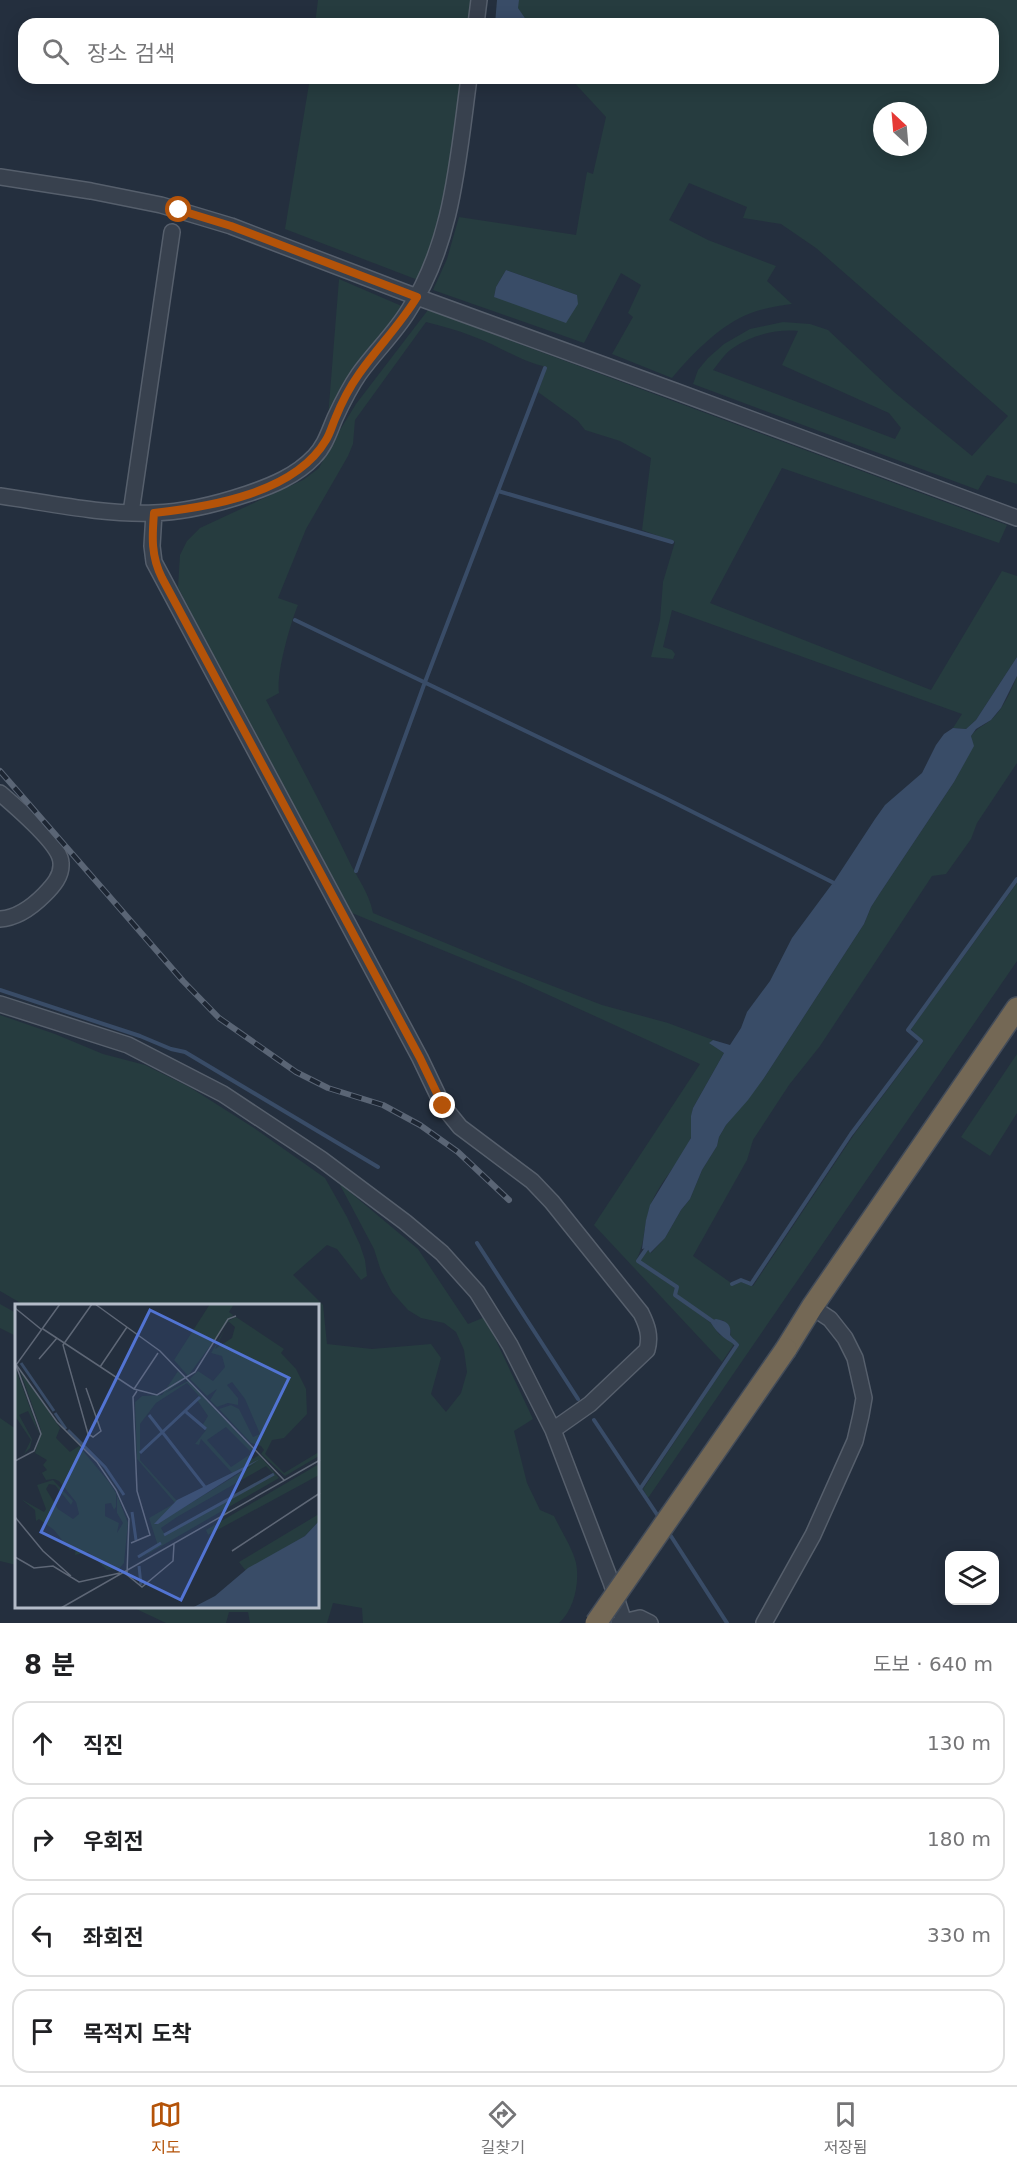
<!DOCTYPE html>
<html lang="ko">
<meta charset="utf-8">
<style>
body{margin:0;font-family:"DejaVu Sans","Noto Sans KR",sans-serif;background:#f2f2f2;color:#202124}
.controls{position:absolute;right:18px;bottom:18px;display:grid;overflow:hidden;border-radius:12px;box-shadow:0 3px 15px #0003}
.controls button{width:54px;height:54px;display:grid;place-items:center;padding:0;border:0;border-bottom:2px solid #e0e0e0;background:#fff;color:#202124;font:30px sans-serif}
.compass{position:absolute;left:873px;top:102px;width:54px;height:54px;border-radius:50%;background:#fff;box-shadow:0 3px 15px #0003;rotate:334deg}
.stop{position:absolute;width:18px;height:18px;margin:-14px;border:4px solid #b45309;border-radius:50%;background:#fff}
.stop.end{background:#b45309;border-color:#fff;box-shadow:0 2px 6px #0008}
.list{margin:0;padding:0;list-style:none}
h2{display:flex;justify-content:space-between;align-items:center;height:78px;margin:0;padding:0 24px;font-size:26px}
h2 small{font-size:20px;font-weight:400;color:#757577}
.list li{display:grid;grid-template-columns:39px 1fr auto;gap:18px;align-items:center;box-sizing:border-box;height:84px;margin:0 12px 12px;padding:0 12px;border:2px solid #e0e0e0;border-radius:18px}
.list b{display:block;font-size:22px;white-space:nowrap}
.list em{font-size:20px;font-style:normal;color:#757577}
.icon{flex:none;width:33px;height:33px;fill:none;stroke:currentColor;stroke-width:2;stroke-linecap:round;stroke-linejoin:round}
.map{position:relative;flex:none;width:1017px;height:1623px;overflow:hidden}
.search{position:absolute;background:#fff;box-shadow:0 3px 15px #0003;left:18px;right:18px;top:18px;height:66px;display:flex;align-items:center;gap:15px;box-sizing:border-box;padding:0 21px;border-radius:18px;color:#757577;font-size:22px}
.sheet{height:462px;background:#fff}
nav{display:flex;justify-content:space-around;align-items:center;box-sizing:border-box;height:84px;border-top:2px solid #e0e0e0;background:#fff;font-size:16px;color:#757577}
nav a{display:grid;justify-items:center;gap:3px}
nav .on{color:#b45309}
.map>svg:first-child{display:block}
.green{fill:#263c3f;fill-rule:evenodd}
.water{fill:#394c67}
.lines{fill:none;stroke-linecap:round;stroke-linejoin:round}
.stream{stroke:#394c67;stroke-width:4}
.minor-casing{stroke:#565f6c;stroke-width:18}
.highway-casing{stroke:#434c59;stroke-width:24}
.minor{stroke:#38414e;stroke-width:15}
.highway{stroke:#746855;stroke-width:21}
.rail-casing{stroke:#5a6575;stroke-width:6}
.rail{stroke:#1d2633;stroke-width:4;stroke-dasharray:11;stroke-linecap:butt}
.highway-bridge-casing{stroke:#434c59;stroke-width:24;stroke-linecap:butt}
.highway-bridge{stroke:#746855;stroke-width:21}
.route{stroke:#b45309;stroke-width:8}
.inset-river{fill:none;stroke:#394c67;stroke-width:3}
.inset-road{fill:none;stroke:#5e6776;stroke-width:1.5}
.view{fill:#5274d3;fill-opacity:0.15;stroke:#5274d3;stroke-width:3}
.inset-edge{fill:none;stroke:#b4bcc9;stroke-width:3}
</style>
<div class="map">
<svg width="1017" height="1623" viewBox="0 0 1017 1623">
<rect width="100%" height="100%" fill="#242f3e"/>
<!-- green -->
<path class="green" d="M318,0H473L471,24H315Z
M519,0H1017V484L987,475L978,490L693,384L698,370L708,358L724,344L750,329L783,322L810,324L828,330L894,392L972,456L1008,416L816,248L781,224L743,218L747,207L689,183L669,220L708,240L776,266L767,281L792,304C778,306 764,308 751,313C721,324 692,354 672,378L612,354L633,317L628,313L641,285L621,273L584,343L433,290L447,259L459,217L576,235L587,172L593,174L606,117L570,78H993V24H529L517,7ZM882,111H918V147H882ZM506,270L577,295L494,297L496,287ZM798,331L782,365L889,413L901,428L895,439L713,370C719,363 725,353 733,348C751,335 776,329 798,331Z
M310,78H465L454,153L436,238L418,280L285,229Z
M339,279L404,307L326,443Z
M428,310L1007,525L999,543L782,468L710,603L931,690L1002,571L1017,576V657L976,720L966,729L953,728L962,714L672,610L663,647L672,650L675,654L673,659L651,657L660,620L663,582L675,542L642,530L651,458L620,441L585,430L578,421L538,392L547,367C521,362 498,345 472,336C457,330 441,326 426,322L355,420L353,444L348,456L306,529L278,598L298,605C290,624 276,674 279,693L266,700C294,753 322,805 348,859C357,878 369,892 373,913L506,968L602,1005L668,1023L713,1040L710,1043L724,1053L693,1108C690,1118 695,1129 690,1140C680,1163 658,1183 650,1207C643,1227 646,1241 636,1261L675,1288L674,1295L711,1323L719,1334L734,1344L722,1362L594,1225L700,1064L518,981L352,913L216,662L178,587L180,555L187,541L200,528L303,480L319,468L332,443L356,404Z
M1017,676V763L977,823L971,839L946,874L932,876L820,1046L789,1085L753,1140L747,1160L693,1256L734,1285L741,1282L753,1286L855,1133L923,1042L911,1029L1017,883V961L648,1498L643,1489L739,1345L730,1335L731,1331L723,1320H713L703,1315L677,1294L678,1286L640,1261L648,1250L651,1253L665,1238L681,1210L690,1199L702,1170L717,1146L719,1137L726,1125L764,1078L864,924L871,907L880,893L954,782L973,746L971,736C977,727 986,725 993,718C1004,707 1011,691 1017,676Z
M0,1015L55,1034L103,1054L145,1065L191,1088L254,1128L325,1178L347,1217L360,1245L365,1260L367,1276L361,1280L337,1249L327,1245L293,1275L323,1305L327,1344L372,1349L431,1344L441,1358L431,1394L446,1412L461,1393L467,1372L464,1350L456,1332L444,1323L421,1318L408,1310L392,1292L381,1271L374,1249L339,1183L418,1249L468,1324L485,1317L533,1419L514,1431L527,1483L540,1510L554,1516C560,1529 573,1549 576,1563C580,1582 574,1610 559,1623H363L362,1608L333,1603L327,1623H250L248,1612H229L226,1623H166L132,1607L318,1606V1305H24L0,1291Z
M1017,1054V1113L990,1156L961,1137Z
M0,1304L16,1313V1336L0,1328Z
M0,1418L16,1429V1565L0,1561Z"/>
<!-- water -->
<path class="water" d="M497,0H519L518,8L529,24H495Z
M506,270L577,295L578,304L566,323L494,297L496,287Z
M1017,657V676L1001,708L991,720L976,729L971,736L974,746L954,782L880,893L871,907L864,924L764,1078L748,1100L726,1125L719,1137L717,1146L702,1170L690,1199L681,1210L665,1238L650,1253L647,1248L642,1249L646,1220L650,1205L691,1138V1116L693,1108L724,1053L709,1043L713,1040L730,1045L741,1028L747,1012L770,981L792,938L835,880L875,819L885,805L922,773L936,745L944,734L953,728L966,729L976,720Z
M716,1319C726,1321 732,1324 730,1335L739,1345C728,1343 717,1333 711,1323L713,1320Z"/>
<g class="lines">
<!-- stream -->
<path class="stream" d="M498,491L672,542
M295,620L665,798L834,883
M356,871L425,682L545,368
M0,990L140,1036L171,1049L185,1052L378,1167
M477,1243L578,1399
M647,1248L638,1261L677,1287L675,1295L715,1323
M732,1284L741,1280L751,1284L851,1134L921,1041L908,1030L1017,879
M594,1420L660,1519
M640,1489L737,1345L733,1341
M667,1530L727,1623"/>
<defs>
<path id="minor" d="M476,24L479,0
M0,177L91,191L161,205L231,226L417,297L675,391L1017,518
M0,496C49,503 104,515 154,513C185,512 217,504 247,494C271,486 296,476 314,457C325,446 329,432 335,418C342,403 350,387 359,374C374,353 393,335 407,313C453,244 458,158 469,78
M131,513L172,232
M154,513L152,546L154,562L420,1058L443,1106L460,1127L532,1181L552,1202L641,1313C647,1325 651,1336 647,1350L590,1404L553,1430
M0,793C14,805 61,845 61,863C62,876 53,886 44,895C32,907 18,918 0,919
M0,1004L128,1045L223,1094L321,1159L405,1222L442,1253L477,1292L510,1345L553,1430L611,1582L624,1622
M619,1623L640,1618L650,1623
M764,1623L813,1535L855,1441L861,1415L864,1398L855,1358L845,1338L830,1319L812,1307"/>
<path id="highway" d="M786,1349L812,1307L1017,1008"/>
</defs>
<!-- minor casing -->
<use href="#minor" class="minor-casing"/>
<!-- highway casing -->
<use href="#highway" class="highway-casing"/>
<!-- minor -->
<use href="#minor" class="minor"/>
<!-- highway -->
<use href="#highway" class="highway"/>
<defs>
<path id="rail" d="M0,771L183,981L219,1018L296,1072L328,1088L383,1105L420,1125L458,1152L509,1200"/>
</defs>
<!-- rail casing -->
<use href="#rail" class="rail-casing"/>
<!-- rail -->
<use href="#rail" class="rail"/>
<defs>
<path id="highway-bridge" d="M596,1623L786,1349"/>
</defs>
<!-- highway-bridge casing -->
<use href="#highway-bridge" class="highway-bridge-casing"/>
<!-- highway-bridge -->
<use href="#highway-bridge" class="highway-bridge"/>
</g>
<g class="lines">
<!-- route -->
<path class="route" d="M179,210L231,226L417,297C400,325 377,348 359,374C349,388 341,404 335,419C332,426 330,434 326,440C295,493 210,507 154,513C152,537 151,556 162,578L420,1058L443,1106"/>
</g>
<!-- overview -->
<g transform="translate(15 1304)">
<rect width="304" height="304" fill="#242f3e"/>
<path d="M195,0H219L214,8L218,11L173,72L159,56ZM221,13L269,45L266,49L281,65L291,85L292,110L269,134L257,136L250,150L269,169L304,148V152L270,172L246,150L249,146L246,142L236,139L204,105L216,101L224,105L238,133L245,130L230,95L217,78L212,81L223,94V101L213,99L202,103L195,96L202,85L192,92L175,75L183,67L198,77L210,63L207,52L196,49L210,25L200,45L217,34L220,23L213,17ZM0,63L25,131L13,107L4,111L17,135L15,144L9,150L16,136L0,112ZM4,64L45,124L41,134L55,148L64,142L94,178L101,189V203L99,206L96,199L90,200V212L104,219L102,229L108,219L102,209V191L113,219L109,259L104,265L92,266L73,248L60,251L61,243L55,246L39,226L24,215L21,217L20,206L6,195L29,208L31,205L22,181L38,176L58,197L56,201L40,181L34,180L31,185L43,205L58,215L64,210L61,198L44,177L39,175L31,176L27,169L23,171L32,166L28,161L32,156L20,149L26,126ZM163,67L170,75L150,89L173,77L238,145L235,147L211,123L192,136L216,163L234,151L238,155L244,151L264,174L124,255L143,242L134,214L160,199L122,155L120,98L127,92L147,91ZM172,79L185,93L182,96L193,112L187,122L191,126L180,140L184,141L186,135L219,171L241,159L140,221L164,199L125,156V120L141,99ZM251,162L259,170L150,231L146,224L162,213ZM304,160V171L193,231L191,226ZM304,210V217L290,232L231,267L224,258Z" fill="#263c3f" fill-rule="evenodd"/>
<path d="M245,155L143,220H139L162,196ZM304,217V304H177L200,292L233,264L290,232Z" fill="#394c67"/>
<path class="inset-river" d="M6,59L39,107M171,108L191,125M40,109L51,125M134,111L190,183M53,126L90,163L109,191M125,149L185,93M117,208L121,236M149,231L259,170M123,253L146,239M124,262L126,281"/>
<path class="inset-road" d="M80,0L145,47L269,176M0,4L27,26M28,25L119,85L142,91L180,68L213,15L221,12M24,55L42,34M0,59L42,118L82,158L101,186L114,215L112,270M85,63L112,23M71,84L86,127L78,133L73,130L48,41L77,0M119,85L143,49M0,157L19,147L26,130L1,61L45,0M0,213L28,247L56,272M116,239L135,231L122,187L118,93L122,87M217,247L305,189M0,253L19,264L38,262L64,278L105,269M111,270L127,283L158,257L159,240M46,304L305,156"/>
<path class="view" d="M135,6L274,74L166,296L26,228Z"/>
<rect width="304" height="304" class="inset-edge"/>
</g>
</svg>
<div class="controls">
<button><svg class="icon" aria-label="layers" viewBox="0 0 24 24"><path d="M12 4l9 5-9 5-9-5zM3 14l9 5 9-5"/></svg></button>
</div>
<svg class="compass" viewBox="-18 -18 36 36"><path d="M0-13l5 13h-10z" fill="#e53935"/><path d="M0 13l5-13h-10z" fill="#757577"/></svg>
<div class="stop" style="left:179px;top:210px"></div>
<div class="stop end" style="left:443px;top:1106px"></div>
<div class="search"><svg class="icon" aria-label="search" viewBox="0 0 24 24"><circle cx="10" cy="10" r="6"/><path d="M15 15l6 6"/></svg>장소 검색</div>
</div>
<section class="sheet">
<h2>8 분<small>도보 · 640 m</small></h2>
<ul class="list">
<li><svg class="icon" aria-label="ahead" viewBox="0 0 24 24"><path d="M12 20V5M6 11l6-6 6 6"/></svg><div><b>직진</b></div><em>130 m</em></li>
<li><svg class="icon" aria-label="right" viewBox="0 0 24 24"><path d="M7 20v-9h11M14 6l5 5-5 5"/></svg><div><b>우회전</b></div><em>180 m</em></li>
<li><svg class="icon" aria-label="left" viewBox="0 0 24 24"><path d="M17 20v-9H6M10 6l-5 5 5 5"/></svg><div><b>좌회전</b></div><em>330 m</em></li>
<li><svg class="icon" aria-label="arrive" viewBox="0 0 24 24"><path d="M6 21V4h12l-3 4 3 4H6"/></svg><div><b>목적지 도착</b></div></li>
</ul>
</section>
<nav>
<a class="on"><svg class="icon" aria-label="map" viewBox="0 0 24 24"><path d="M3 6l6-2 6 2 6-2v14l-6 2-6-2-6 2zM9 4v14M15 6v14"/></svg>지도</a>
<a><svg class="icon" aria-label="directions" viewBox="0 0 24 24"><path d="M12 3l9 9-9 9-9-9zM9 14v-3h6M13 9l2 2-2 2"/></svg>길찾기</a>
<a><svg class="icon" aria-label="saved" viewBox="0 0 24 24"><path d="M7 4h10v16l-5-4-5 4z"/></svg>저장됨</a>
</nav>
